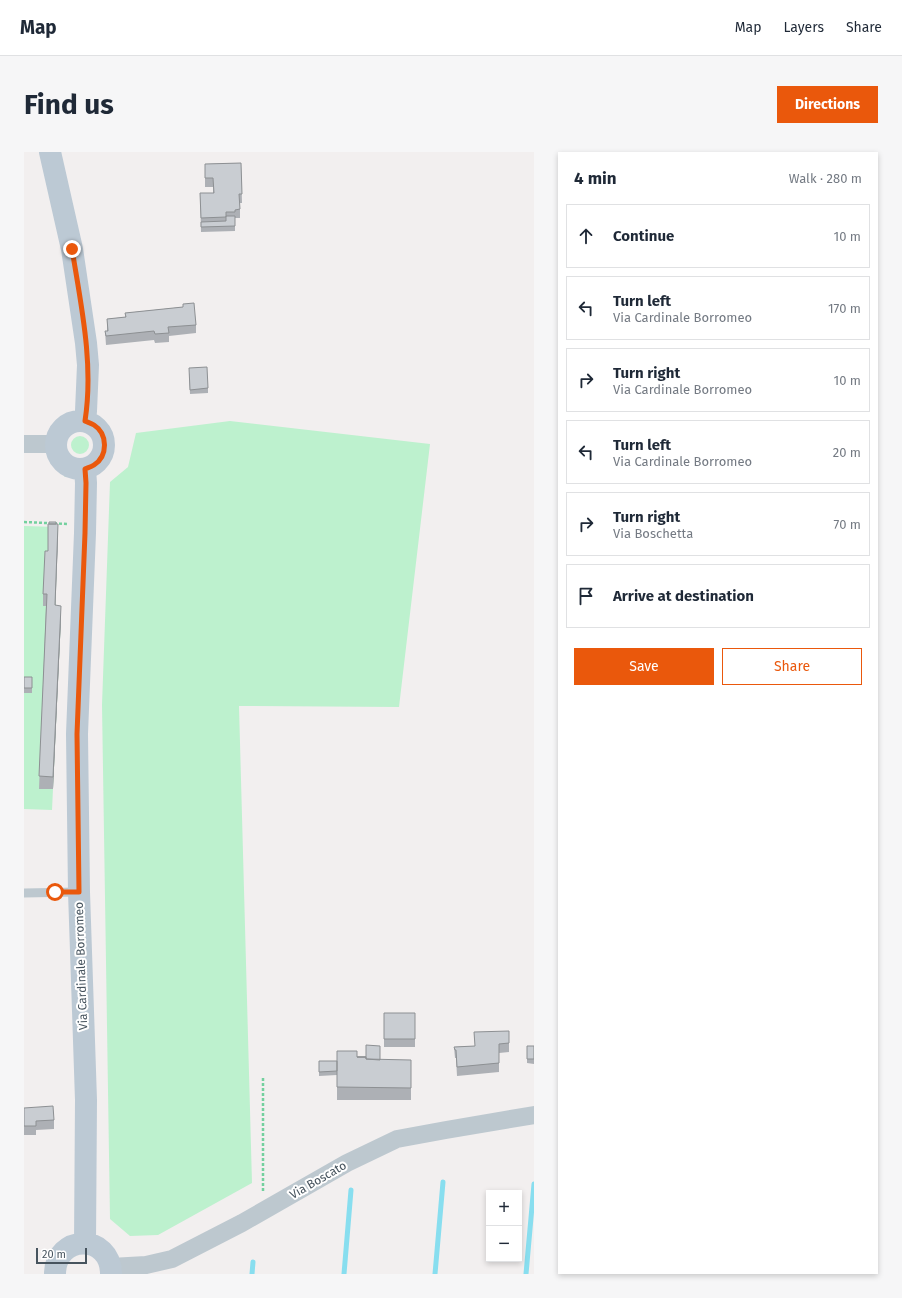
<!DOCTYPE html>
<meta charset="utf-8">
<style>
body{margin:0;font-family:"Fira Sans",sans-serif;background:#f6f6f7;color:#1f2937}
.controls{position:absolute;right:12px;bottom:12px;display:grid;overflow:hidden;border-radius:0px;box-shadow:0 2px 6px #0003}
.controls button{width:36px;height:36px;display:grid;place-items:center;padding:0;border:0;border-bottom:1px solid #e0e1e3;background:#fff;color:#1f2937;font:20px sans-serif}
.scale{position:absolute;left:12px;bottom:10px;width:51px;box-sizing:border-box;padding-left:4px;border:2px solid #47545e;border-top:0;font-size:11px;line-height:14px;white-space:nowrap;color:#47545e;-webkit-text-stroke:3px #fff;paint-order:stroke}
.stop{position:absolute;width:12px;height:12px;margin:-9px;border:3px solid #ea580c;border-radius:50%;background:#fff}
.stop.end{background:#ea580c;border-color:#fff;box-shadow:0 1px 4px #0008}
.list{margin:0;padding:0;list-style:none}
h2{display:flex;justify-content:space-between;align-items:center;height:52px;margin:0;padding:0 16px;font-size:17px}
h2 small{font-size:13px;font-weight:400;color:#747a83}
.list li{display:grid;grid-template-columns:26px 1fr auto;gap:12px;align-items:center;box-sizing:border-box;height:64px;margin:0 8px 8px;padding:0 8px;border:1px solid #e0e1e3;border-radius:0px}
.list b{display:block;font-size:15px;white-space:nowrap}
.list p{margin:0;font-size:13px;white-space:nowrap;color:#747a83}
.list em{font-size:13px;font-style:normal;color:#747a83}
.actions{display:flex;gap:8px;padding:12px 16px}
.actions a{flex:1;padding:9px 0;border:1px solid #ea580c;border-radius:0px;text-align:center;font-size:14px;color:#ea580c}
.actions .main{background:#ea580c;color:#fff}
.icon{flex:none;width:22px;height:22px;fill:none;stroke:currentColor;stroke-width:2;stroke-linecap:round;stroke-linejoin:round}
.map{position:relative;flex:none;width:510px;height:1122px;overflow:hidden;border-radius:0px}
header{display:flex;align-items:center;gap:24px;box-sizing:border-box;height:56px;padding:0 20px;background:#fff;border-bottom:1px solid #e0e1e3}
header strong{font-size:19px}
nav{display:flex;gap:22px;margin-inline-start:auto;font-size:14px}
.intro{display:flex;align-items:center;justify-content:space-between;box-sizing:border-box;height:96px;padding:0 24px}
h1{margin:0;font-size:28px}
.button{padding:10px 18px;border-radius:0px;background:#ea580c;color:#fff;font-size:14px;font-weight:700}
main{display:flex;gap:24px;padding:0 24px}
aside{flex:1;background:#fff;border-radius:0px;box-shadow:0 2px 6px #0003}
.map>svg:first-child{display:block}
.green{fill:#bdf1ce}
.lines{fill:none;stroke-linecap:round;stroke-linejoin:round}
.stream{stroke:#88deef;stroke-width:5}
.path{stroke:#73d09e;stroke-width:2.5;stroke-dasharray:3 2;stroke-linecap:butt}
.lane{stroke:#bdc8cf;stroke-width:9}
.street{stroke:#bdc8cf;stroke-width:18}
.secondary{stroke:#bcc9d4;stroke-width:22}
.wall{fill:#adb0b5}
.shaded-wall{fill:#8d9093}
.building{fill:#c9cdd2;stroke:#8d9093}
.route{stroke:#ea580c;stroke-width:5}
.labels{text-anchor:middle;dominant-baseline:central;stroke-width:4;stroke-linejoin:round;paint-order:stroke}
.street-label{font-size:12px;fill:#47545e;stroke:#fff}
</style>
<header>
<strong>Map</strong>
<nav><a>Map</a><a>Layers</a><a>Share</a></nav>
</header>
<div class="intro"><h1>Find us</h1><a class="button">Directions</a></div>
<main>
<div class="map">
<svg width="510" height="1122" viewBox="0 0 510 1122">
<rect width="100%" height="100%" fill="#f2efef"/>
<!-- green -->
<path class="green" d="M206,269L406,292L375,555L215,554L228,1031L134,1083L106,1084L86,1067L78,553L86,330L104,315L112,281Z
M47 293a9 9 0 1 1 18 0a9 9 0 1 1-18 0Z
M0,374L34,375L31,466H37L28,658L0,657Z"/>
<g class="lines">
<!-- stream -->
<path class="stream" d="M228,1122L229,1110
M320,1122L327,1038
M411,1122L419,1030
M502,1122L510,1032"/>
<!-- path -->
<path class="path" d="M27,310L35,314L42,324
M0,370L43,372
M239,1039V924"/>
<!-- lane -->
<path class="lane" d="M0,741L55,740"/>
<!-- street -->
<path class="street" d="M0,292H32
M87,1115L122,1113L148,1107L218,1071L323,1011L373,987L422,978L510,963"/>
<!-- secondary -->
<path class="secondary" d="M26,0L48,97L62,191L64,213L62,259L61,269
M32 293a24 24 0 1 1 48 0a24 24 0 1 1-48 0Z
M61,317L62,331L61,381L53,582L55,740L62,948L61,1091
M31,1122C31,1082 87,1081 87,1122"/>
</g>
<!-- wall -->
<path class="wall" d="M217,11L218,51H216V66H211V79L177,80L176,41H189V35H181V12Z
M159,152L172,173V181L145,184V190L131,191L130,188L82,193L81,179H83V167L101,165V161L159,155Z
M165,221L184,236V241L166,242Z
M34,385L31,453L37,466L29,637H15L22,454H19V442L24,399Z
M0,525H8V541H0Z
M360,861H391V895H360Z
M450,880L485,891V900L475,901V920L433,924L432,906H431L430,895L451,894Z
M510,894V912L503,911V907Z
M333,905H342L356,908H387V948H313V923L295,924V909H313Z
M0,956L30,968V977L12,978V983H0Z"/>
<!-- shaded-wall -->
<path class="shaded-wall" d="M34,372V385L31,466V453Z
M37,454V466L29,637V625Z"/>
<!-- building -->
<path class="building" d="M217,11L218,42H215L216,57L211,58V60H202V65L177,66L176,41H190L189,26H181V12Z
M202,64H211V74L177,75V70L202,69Z
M170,151L172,173L144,175L145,181L131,182L130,179L82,184L81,179H84L83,167L102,165L101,161L159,155V152Z
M183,215L184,236L166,238L165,216Z
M25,370H32V372H25Z
M24,372H34L31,453L37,454L29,625L15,624L23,442H19L21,399H24Z
M0,525H8V536H0Z
M360,861H391V887H360Z
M485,879V891L475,892V911L433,915L432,898H431L430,895L451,894L450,880Z
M342,893L356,894V908L342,907V905H333H342Z
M503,894H510V907H503Z
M313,899H333V905H342V907L387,908V936L313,935Z
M295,909H313V919L295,920Z
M29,954L30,968L12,969V974H0V956Z"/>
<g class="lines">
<!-- route -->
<path class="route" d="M31,740H55L53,582L61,381L62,331L61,317C63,316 67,315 70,313C84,304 84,282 70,273C67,271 63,270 61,269C70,212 57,153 48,97"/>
</g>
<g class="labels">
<!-- street labels -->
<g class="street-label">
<text transform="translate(57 814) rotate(-92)">Via Cardinale Borromeo</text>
<text transform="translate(294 1028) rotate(-30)">Via Boscato</text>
</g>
</g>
</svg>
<div class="controls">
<button>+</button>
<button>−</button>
</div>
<div class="scale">20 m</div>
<div class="stop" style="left:31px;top:740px"></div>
<div class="stop end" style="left:48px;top:97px"></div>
</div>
<aside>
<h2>4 min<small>Walk · 280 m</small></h2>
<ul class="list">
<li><svg class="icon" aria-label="ahead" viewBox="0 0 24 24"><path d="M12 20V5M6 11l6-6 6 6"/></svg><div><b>Continue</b></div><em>10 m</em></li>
<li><svg class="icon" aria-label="left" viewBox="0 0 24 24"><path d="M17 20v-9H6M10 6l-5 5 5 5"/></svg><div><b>Turn left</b><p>Via Cardinale Borromeo</p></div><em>170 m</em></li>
<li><svg class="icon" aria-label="right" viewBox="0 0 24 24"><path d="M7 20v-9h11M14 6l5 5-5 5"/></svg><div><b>Turn right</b><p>Via Cardinale Borromeo</p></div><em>10 m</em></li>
<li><svg class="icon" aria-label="left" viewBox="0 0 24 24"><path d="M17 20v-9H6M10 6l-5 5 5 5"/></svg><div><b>Turn left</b><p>Via Cardinale Borromeo</p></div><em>20 m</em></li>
<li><svg class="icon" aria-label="right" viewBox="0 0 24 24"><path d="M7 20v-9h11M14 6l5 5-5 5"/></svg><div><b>Turn right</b><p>Via Boschetta</p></div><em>70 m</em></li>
<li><svg class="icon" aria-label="arrive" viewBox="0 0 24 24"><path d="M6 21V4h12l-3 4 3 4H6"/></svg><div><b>Arrive at destination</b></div></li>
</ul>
<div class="actions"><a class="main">Save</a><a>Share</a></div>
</aside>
</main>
